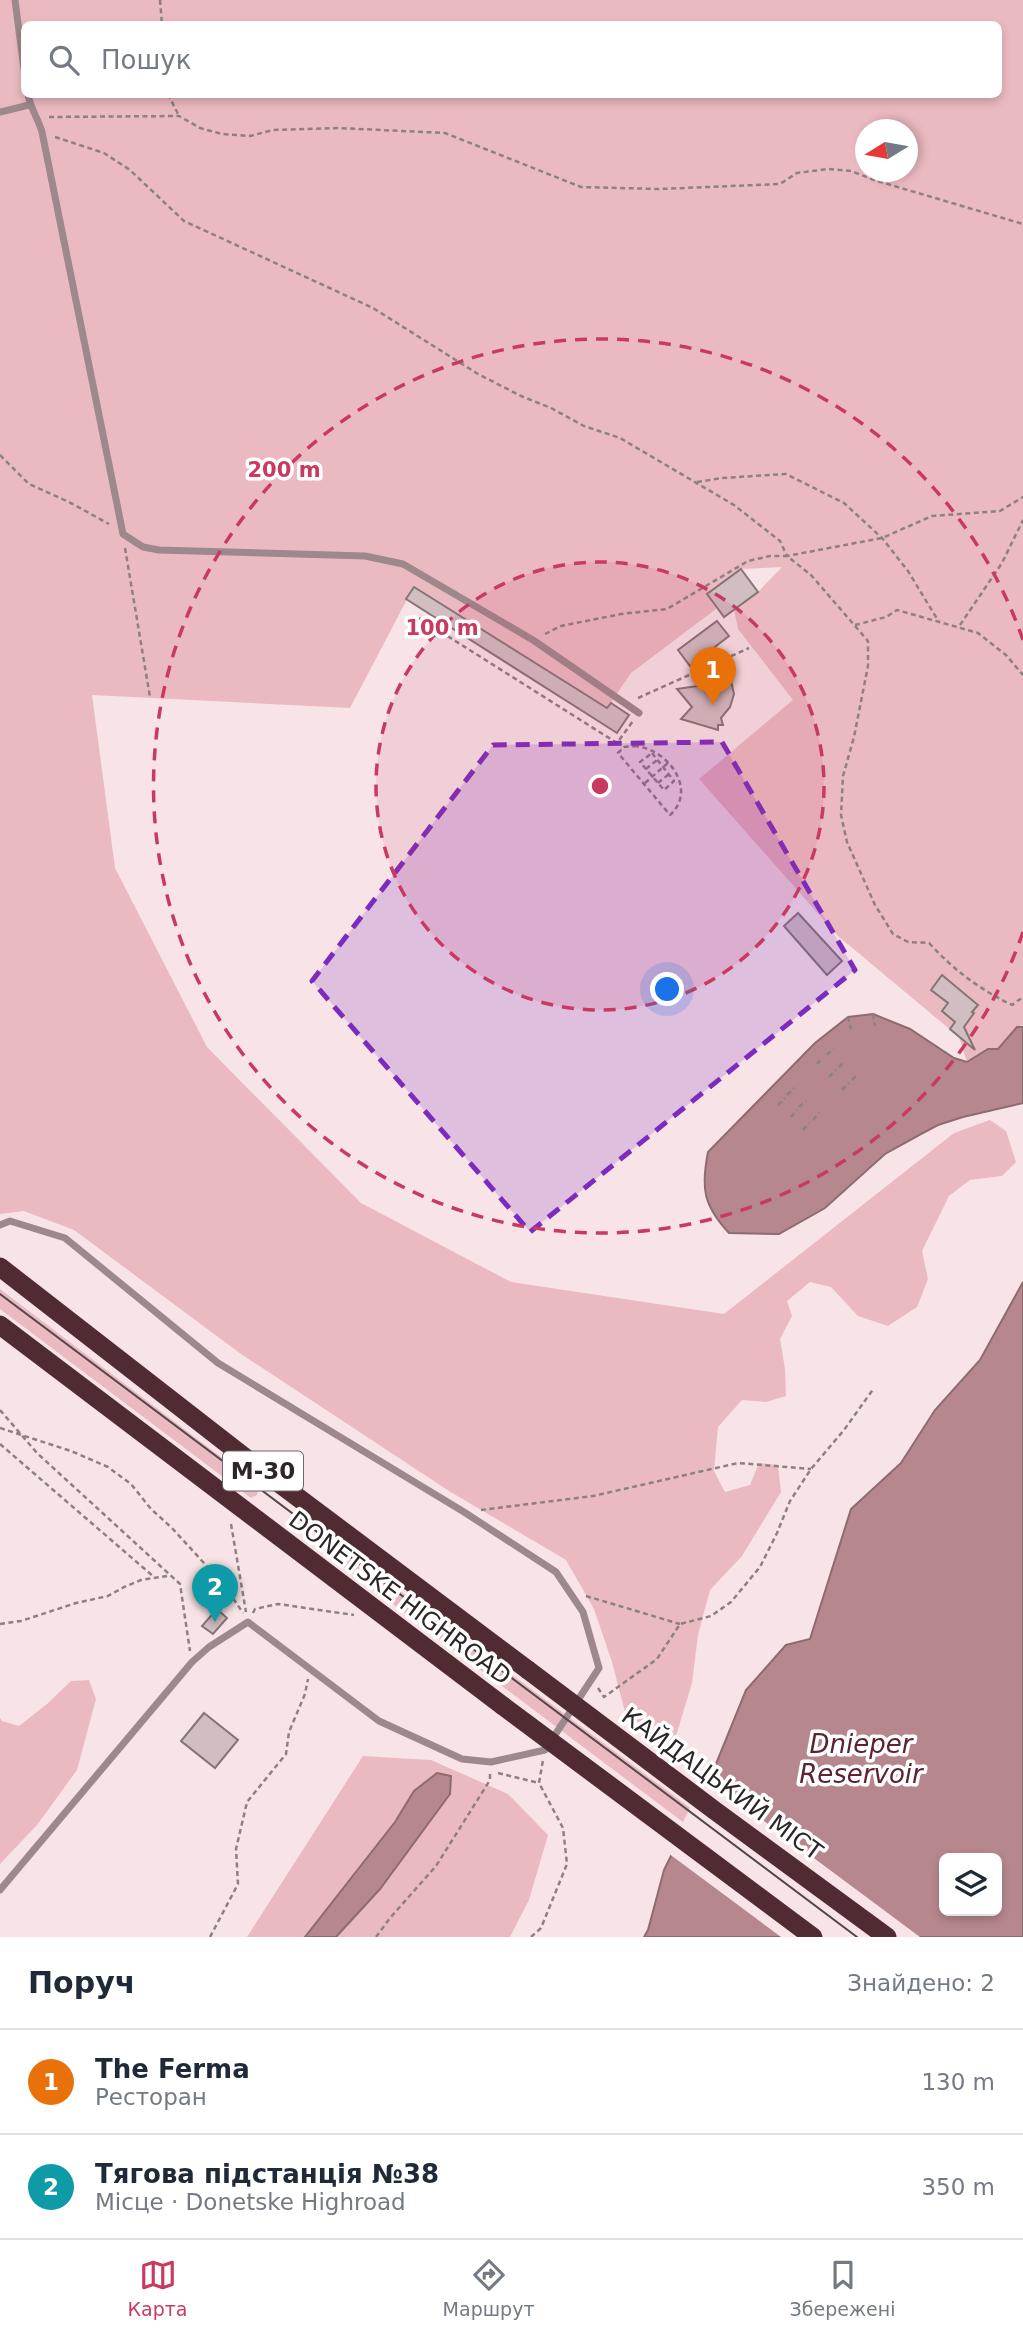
<!DOCTYPE html>
<html lang="uk">
<meta charset="utf-8">
<style>
body{margin:0;font-family:"DejaVu Sans",sans-serif;background:#f6f6f7;color:#1f2937}
.controls{position:absolute;right:21px;bottom:21px;display:grid;overflow:hidden;border-radius:10px;box-shadow:0 4px 10px #0003}
.controls button{width:63px;height:63px;display:grid;place-items:center;padding:0;border:0;border-bottom:2px solid #e0e1e3;background:#fff;color:#1f2937;font:35px sans-serif}
.compass{position:absolute;left:855px;top:119px;width:63px;height:63px;border-radius:50%;background:#fff;box-shadow:0 4px 10px #0003;rotate:259deg}
.you{position:absolute;left:668px;top:990px;width:24px;height:24px;margin:-18px;border:5px solid #fff;border-radius:50%;background:#1a73e8;box-shadow:0 0 0 10px #1a73e833}
.badge{display:grid;place-items:center;width:46px;height:46px;border-radius:50%;background:#c93a60;color:#fff;font-size:23px;font-weight:700}
.pin{position:absolute;translate:-50% -58px;filter:drop-shadow(0 2px 4px #0008)}
.pin::after{content:'';position:absolute;top:37px;width:24px;height:21px;background:inherit;clip-path:polygon(0 0,100% 0,50% 100%)}
.list{margin:0;padding:0;list-style:none}
h2{display:flex;justify-content:space-between;align-items:center;height:91px;margin:0;padding:0 28px;font-size:30px}
h2 small{font-size:23px;font-weight:400;color:#747a83}
.list li{display:grid;grid-template-columns:46px 1fr auto;gap:21px;align-items:center;box-sizing:border-box;height:105px;padding:0 28px;border-top:2px solid #e0e1e3}
.list b{display:block;font-size:26px;white-space:nowrap}
.list p{margin:0;font-size:23px;white-space:nowrap;color:#747a83}
.list em{font-size:23px;font-style:normal;color:#747a83}
.icon{flex:none;width:38px;height:38px;fill:none;stroke:currentColor;stroke-width:2;stroke-linecap:round;stroke-linejoin:round}
.map{position:relative;flex:none;width:1023px;height:1937px;overflow:hidden}
.search{position:absolute;background:#fff;box-shadow:0 4px 10px #0003;left:21px;right:21px;top:21px;height:77px;display:flex;align-items:center;gap:18px;box-sizing:border-box;padding:0 24px;border-radius:10px;color:#747a83;font-size:26px}
.sheet{height:301px;background:#fff}
nav{display:flex;justify-content:space-around;align-items:center;box-sizing:border-box;height:98px;border-top:2px solid #e0e1e3;background:#fff;font-size:19px;color:#747a83}
nav a{display:grid;justify-items:center;gap:4px}
nav .on{color:#c93a60}
.map>svg:first-child{display:block}
.green{fill:#ebbac0;fill-rule:evenodd}
.water{fill:#b6888e;stroke:#8d6b6f;stroke-width:2;fill-rule:evenodd}
.pier{fill:#f8e4e7}
.building{fill:#d0bec0;stroke:#857476;stroke-width:2}
.lines{fill:none;stroke-linecap:round;stroke-linejoin:round}
.path{stroke:#8d8082;stroke-width:2.5;stroke-dasharray:5 3.5;stroke-linecap:butt}
.service{stroke:#9d888b;stroke-width:7}
.trunk{stroke:#502c32;stroke-width:19}
.tram{stroke:#514749;stroke-width:2}
.trunk-bridge{stroke:#502c32;stroke-width:19}
.marked{fill:#7b2cbf;fill-opacity:0.2;stroke:#7b2cbf;stroke-width:5;stroke-dasharray:14 9;stroke-linejoin:round}
.ring{fill:none;stroke:#c93a60;stroke-width:3.5;stroke-dasharray:12 9}
.labels{text-anchor:middle;dominant-baseline:central;stroke-width:7;stroke-linejoin:round;paint-order:stroke}
.shield{fill:#fff;stroke:#6c6768;stroke-width:2}
.shield-label{font-size:23px;font-weight:bold;fill:#2d2627}
.street-label{font-size:24px;fill:#2d2627;stroke:#fff}
.water-label{font-size:26px;font-style:italic;fill:#5e2330;stroke:#fff}
.centre{fill:#c93a60;stroke:#fff;stroke-width:3.5}
.ring-label{font-size:21px;text-anchor:middle;font-weight:bold;fill:#c93a60;stroke:#fff;stroke-width:7;stroke-linejoin:round;paint-order:stroke}
</style>
<div class="map">
<svg width="1023" height="1937" viewBox="0 0 1023 1937">
<rect width="100%" height="100%" fill="#f8e4e7"/>
<!-- green -->
<path class="green" d="M0,0H1023V1025L1017,1027L998,1049H988L967,1062L959,1037L838,936L699,779L793,700L738,629L734,610L758,592L782,567L741,569L707,594L716,609L631,673L607,708L413,588L350,708L92,695L115,868L207,1047L361,1203L511,1282L724,1314L954,1133L990,1120L1006,1131L1016,1162L1002,1176L970,1180L949,1196L922,1251L928,1279L917,1307L888,1326L858,1316L831,1287L810,1282L787,1301L792,1316L780,1339L785,1369L786,1396L766,1402L742,1400L718,1427L714,1471L725,1492L750,1485L759,1463L778,1465L781,1492L742,1556L710,1590L698,1635L692,1683L672,1749L625,1712L612,1662L594,1609L566,1560L449,1491L241,1354L74,1230L24,1211L0,1214ZM24,24H998V94H24ZM866,130H908V172H866Z
M0,1289L259,1486L257,1495L251,1498L0,1309Z
M332,1540L337,1544L863,1937H836L325,1553L324,1546Z
M89,1680L96,1699L77,1770L37,1825L0,1864V1718L2,1721L19,1726L47,1704L71,1681Z
M363,1756L431,1760L508,1794L548,1835L529,1900L510,1937H247Z"/>
<!-- water -->
<path class="water" d="M873,1014L910,1029L954,1058L967,1062L988,1049H998L1017,1027H1023V1103L963,1117L938,1125L921,1134L885,1154L825,1208L779,1234L729,1233C703,1205 701,1188 708,1152L815,1043L848,1017Z
M1023,1282V1937H644L648,1930L664,1870L716,1764L746,1690L786,1645L810,1639L851,1509L901,1463L935,1410L980,1360ZM944,1858H997V1911H944Z
M437,1773L451,1776L450,1794L380,1889L336,1937H305L395,1822L414,1791Z"/>
<!-- pier -->
<path class="pier" d="M705,1777L920,1937H781L668,1853Z"/>
<!-- building -->
<path class="building" d="M741,569L758,592L724,617L707,594Z
M414,587L607,708L611,703L629,715L617,733L406,599Z
M717,621L729,636L690,666L678,650Z
M731,681L734,694L730,707L721,718L723,725H718V730L681,719L692,707L677,689Z
M798,913L842,961L827,975L784,926Z
M942,975L978,1005L972,1012L974,1013L964,1027L975,1050L950,1029L955,1022L942,1011L948,1003L931,990Z
M217,1609L227,1618L213,1634L202,1626Z
M204,1713L238,1740L215,1768L181,1741Z"/>
<g class="lines">
<!-- path -->
<path class="path" d="M160,0L162,24
M168,94L179,116
M49,117L179,116L200,128L222,134L250,136L273,130L338,128L445,133L581,187L659,189L780,184L797,173L828,169L851,171L874,180L1023,224
M55,137L104,153L130,170L184,221L373,308L478,374L521,396L551,408L584,426L620,438L734,505L780,541L787,556L882,538L932,516L1000,511L1023,497
M0,455L29,484L69,502L109,524
M697,482L722,478L786,474L844,503L882,538L908,571L939,622
M125,548L150,697
M419,618L617,743L633,721
M855,625L886,617L897,610L978,633L1006,655L1023,675
M960,625L1002,563L1023,520
M545,634L561,626L621,614L667,609L748,561L770,556H787L811,575L868,641V666L854,737L843,776L841,815L847,842L875,905L893,934L908,942L929,943C954,970 979,989 1012,1005L1023,997
M638,698L749,648
M634,746C668,748 698,790 670,815L618,753L624,747Z
M652,753L674,781L664,790L640,762Z
M646,769L657,760
M645,783L669,762
M658,783L669,774
M873,1014L875,1026
M848,1017L851,1029
M827,1055L833,1048
M817,1064L823,1058
M839,1067L845,1061
M829,1077L836,1070
M852,1080L858,1074
M842,1090L849,1083
M787,1095L794,1088
M778,1105L785,1098
M799,1107L806,1101
M791,1117L797,1110
M813,1120L819,1113
M803,1130L809,1123
M0,1410L37,1453L180,1584L190,1651
M0,1428L71,1451L108,1467L131,1484L151,1509L172,1528L224,1585L243,1613
M0,1444L154,1577
M481,1510L593,1496L738,1463L811,1469
M231,1524L246,1612
M586,1596L680,1624
M253,1613L255,1609L278,1604L354,1615
M0,1624L21,1621L76,1603L108,1596L124,1587L141,1580L167,1576
M598,1688L604,1697L657,1659L680,1624L711,1616L731,1602L760,1567L777,1533L790,1501L811,1469L844,1430L874,1388
M498,1773L539,1783
M210,1937L238,1884L236,1849L247,1802L286,1754L289,1732L305,1694L308,1679
M376,1937L390,1918L436,1866L490,1780V1771
M531,1937L541,1928L567,1864L563,1828L539,1783L543,1760"/>
<!-- service -->
<path class="service" d="M15,0L24,69
M28,94C30,108 38,118 42,132L123,534L143,547L159,550L365,556L403,564L533,640L639,713
M0,112L29,105
M0,1225L10,1221L65,1238L218,1363L464,1512L556,1572L583,1612L599,1668L545,1750L491,1762L462,1759L379,1721L248,1622L209,1647L192,1662L0,1890"/>
<!-- trunk -->
<path class="trunk" d="M0,1267L256,1466L528,1670
M0,1325L503,1706"/>
<!-- tram -->
<path class="tram" d="M0,1294L857,1937"/>
<!-- trunk-bridge -->
<path class="trunk-bridge" d="M528,1670L714,1810L887,1937
M503,1706L813,1937"/>
</g>
<!-- marked area -->
<path class="marked" d="M722,742L855,970L530,1232L312,981L493,745Z"/>
<!-- distance rings -->
<circle cx="600" cy="786" r="224" fill="#c93a60" fill-opacity=".12"/>
<g class="ring">
<circle cx="600" cy="786" r="224"/>
<path d="M1023 932A447 447 0 1 1 1023 640"/>
</g>
<g class="labels">
<!-- shield labels -->
<rect class="shield" x="223" y="1451.5" width="80" height="39" rx="5"/>
<g class="shield-label">
<text x="263" y="1471">М-30</text>
</g>
<!-- street labels -->
<g class="street-label">
<text transform="translate(400 1598) rotate(37)">DONETSKE HIGHROAD</text>
<text transform="translate(722 1784) rotate(36)">КАЙДАЦЬКИЙ МІСТ</text>
</g>
<!-- water labels -->
<g class="water-label">
<text x="861" y="1744">Dnieper<tspan x="861" dy="30">Reservoir</tspan></text>
</g>
</g>
<circle cx="600" cy="786" r="10" class="centre"/>
<g class="ring-label">
<text x="284" y="477">200 m</text>
<text x="442" y="635">100 m</text>
</g>
</svg>
<div class="controls">
<button><svg class="icon" aria-label="layers" viewBox="0 0 24 24"><path d="M12 4l9 5-9 5-9-5zM3 14l9 5 9-5"/></svg></button>
</div>
<svg class="compass" viewBox="-18 -18 36 36"><path d="M0-13l5 13h-10z" fill="#e53935"/><path d="M0 13l5-13h-10z" fill="#747a83"/></svg>
<div class="you"></div>
<div class="pin badge" style="left:713px;top:705px;background:#e8710a">1</div>
<div class="pin badge" style="left:215px;top:1622px;background:#0f9aa8">2</div>
<div class="search"><svg class="icon" aria-label="search" viewBox="0 0 24 24"><circle cx="10" cy="10" r="6"/><path d="M15 15l6 6"/></svg>Пошук</div>
</div>
<section class="sheet">
<h2>Поруч<small>Знайдено: 2</small></h2>
<ul class="list">
<li><span class="badge" style="background:#e8710a">1</span><div><b>The Ferma</b><p>Ресторан</p></div><em>130 m</em></li>
<li><span class="badge" style="background:#0f9aa8">2</span><div><b>Тягова пiдстанцiя №38</b><p>Місце · Donetske Highroad</p></div><em>350 m</em></li>
</ul>
</section>
<nav>
<a class="on"><svg class="icon" aria-label="map" viewBox="0 0 24 24"><path d="M3 6l6-2 6 2 6-2v14l-6 2-6-2-6 2zM9 4v14M15 6v14"/></svg>Карта</a>
<a><svg class="icon" aria-label="directions" viewBox="0 0 24 24"><path d="M12 3l9 9-9 9-9-9zM9 14v-3h6M13 9l2 2-2 2"/></svg>Маршрут</a>
<a><svg class="icon" aria-label="saved" viewBox="0 0 24 24"><path d="M7 4h10v16l-5-4-5 4z"/></svg>Збережені</a>
</nav>
